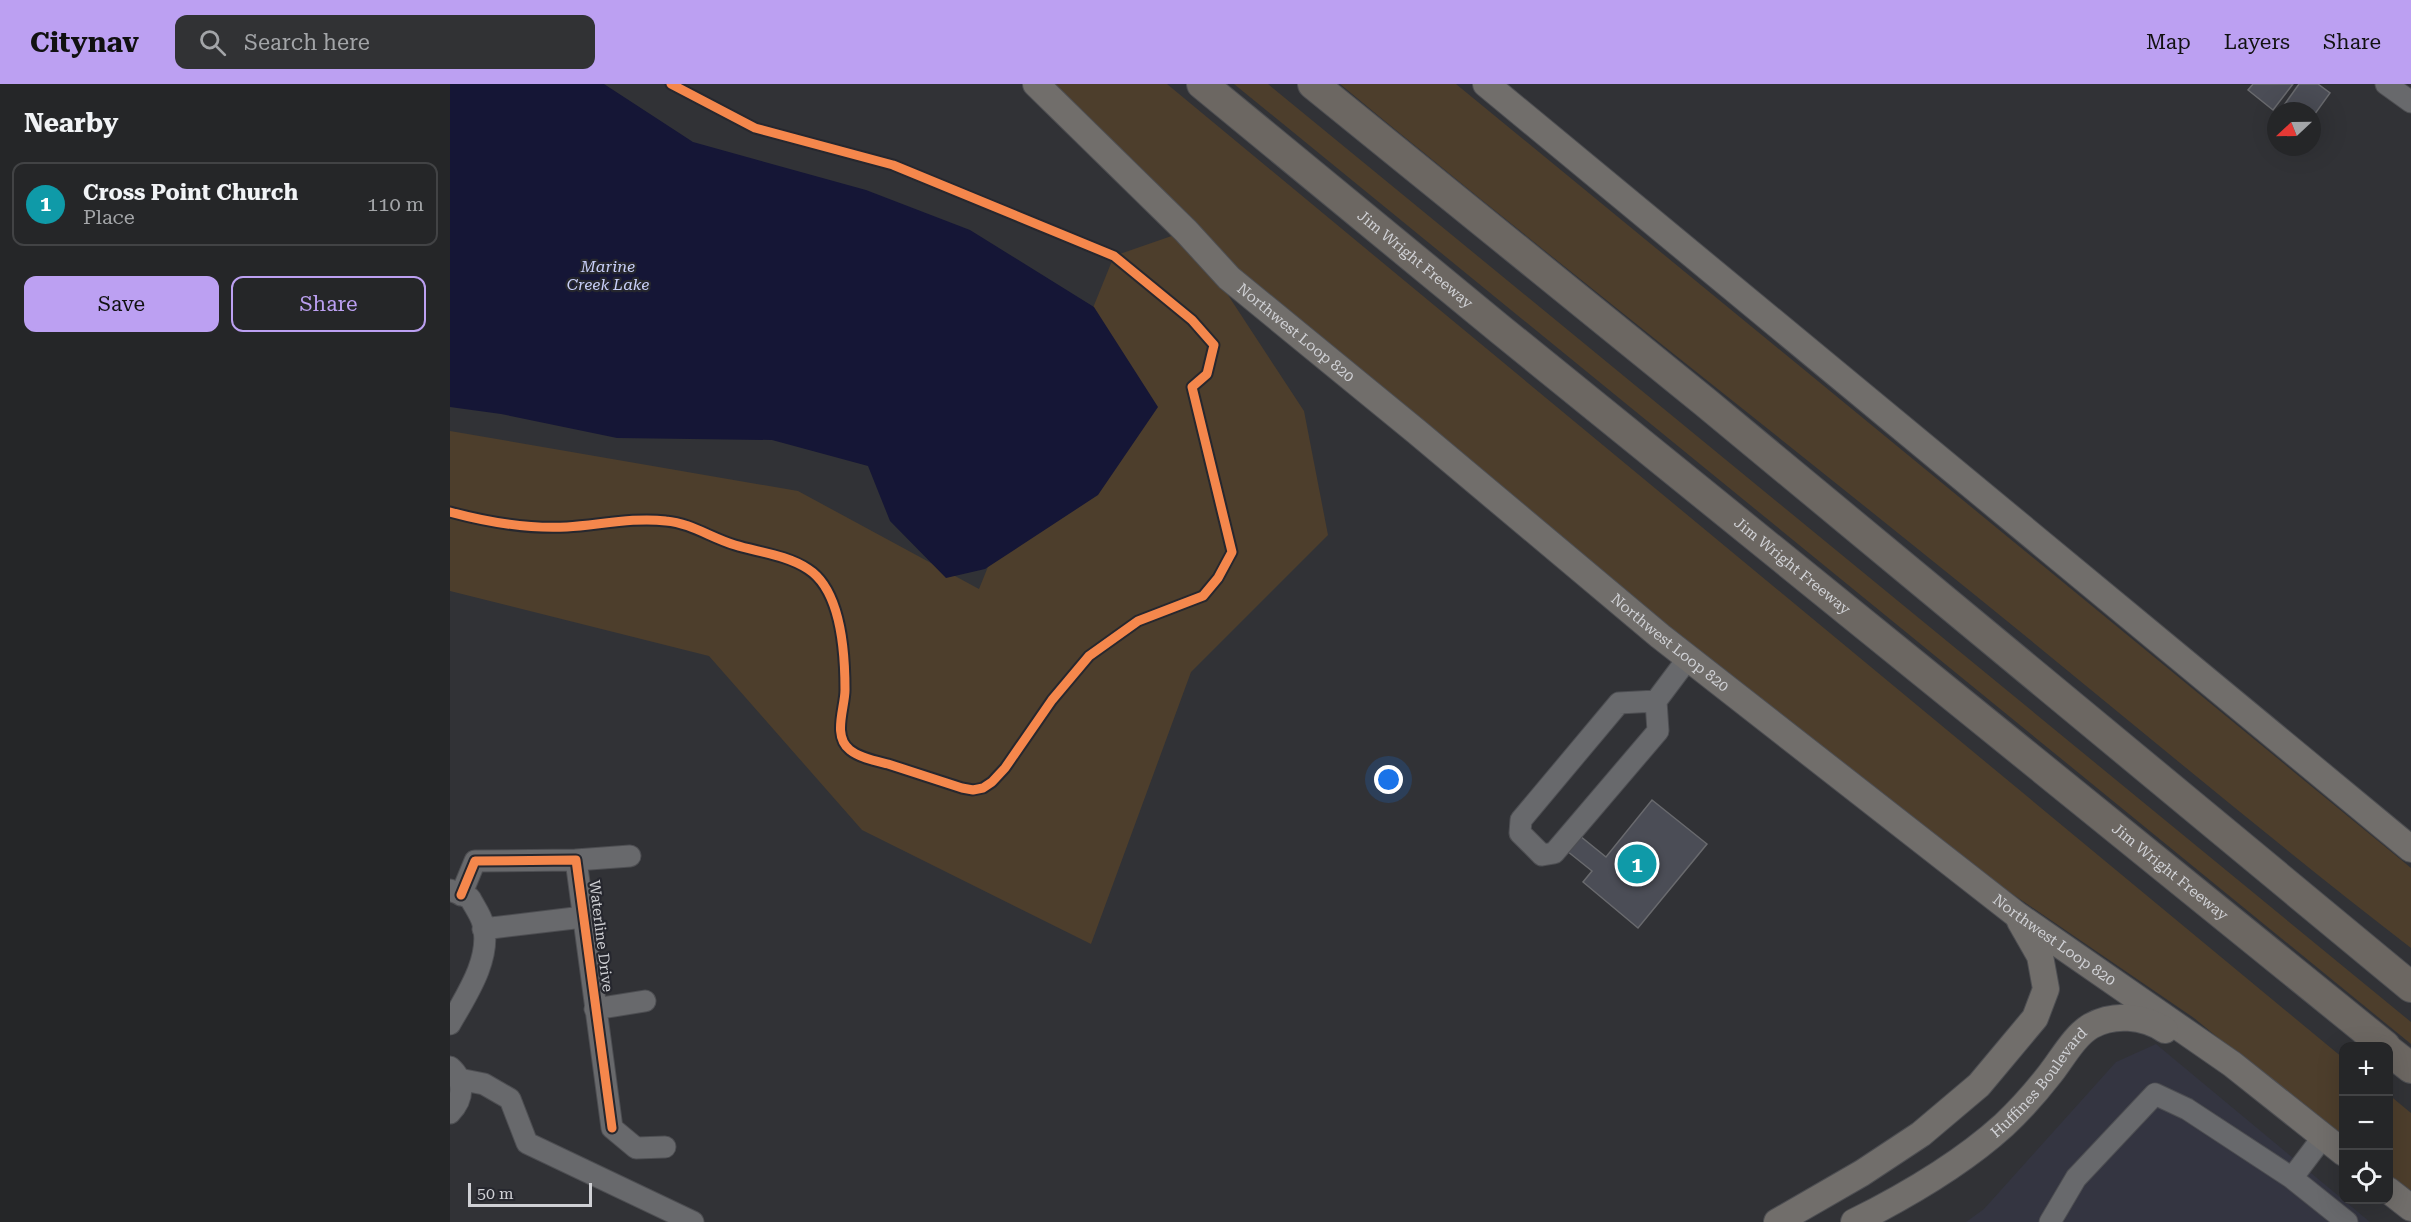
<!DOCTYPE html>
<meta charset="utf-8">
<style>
body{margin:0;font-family:"Roboto Serif",serif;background:#313234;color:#f1f3f6}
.controls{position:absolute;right:18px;bottom:18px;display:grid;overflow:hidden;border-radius:12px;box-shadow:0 6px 24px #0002}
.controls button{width:54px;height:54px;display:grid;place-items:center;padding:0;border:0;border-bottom:2px solid #424345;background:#252628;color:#f1f3f6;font:30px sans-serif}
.compass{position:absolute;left:1817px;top:18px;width:54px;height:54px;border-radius:50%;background:#252628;box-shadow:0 6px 24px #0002;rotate:248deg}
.scale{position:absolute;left:18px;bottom:15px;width:124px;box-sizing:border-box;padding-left:6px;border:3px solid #d0d1d5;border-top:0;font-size:16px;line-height:21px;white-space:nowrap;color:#d0d1d5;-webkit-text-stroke:4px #26272e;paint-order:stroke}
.you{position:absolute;left:939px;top:696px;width:21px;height:21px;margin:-15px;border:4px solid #fff;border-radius:50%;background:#1a73e8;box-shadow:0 0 0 9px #1a73e833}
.badge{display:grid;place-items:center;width:39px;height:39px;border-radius:50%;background:#bca0f2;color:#fff;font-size:20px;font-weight:700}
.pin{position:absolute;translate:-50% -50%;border:3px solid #fff;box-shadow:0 2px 6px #0006}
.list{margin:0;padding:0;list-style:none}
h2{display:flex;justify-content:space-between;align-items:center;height:78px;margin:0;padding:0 24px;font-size:26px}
h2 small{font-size:20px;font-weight:400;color:#a3a5a8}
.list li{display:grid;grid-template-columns:39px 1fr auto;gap:18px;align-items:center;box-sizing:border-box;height:84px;margin:0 12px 12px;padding:0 12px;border:2px solid #424345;border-radius:12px}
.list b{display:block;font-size:22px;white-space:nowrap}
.list p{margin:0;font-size:20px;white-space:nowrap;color:#a3a5a8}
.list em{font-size:20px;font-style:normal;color:#a3a5a8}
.actions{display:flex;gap:12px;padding:18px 24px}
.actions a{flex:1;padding:14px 0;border:2px solid #bca0f2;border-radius:12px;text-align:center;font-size:21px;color:#bca0f2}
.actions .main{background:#bca0f2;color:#111}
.icon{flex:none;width:33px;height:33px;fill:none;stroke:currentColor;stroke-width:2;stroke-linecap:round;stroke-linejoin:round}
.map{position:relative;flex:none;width:1961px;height:1138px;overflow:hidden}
header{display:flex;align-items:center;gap:36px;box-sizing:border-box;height:84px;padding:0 30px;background:#bca0f2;color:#111}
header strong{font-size:28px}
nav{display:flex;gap:33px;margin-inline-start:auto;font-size:21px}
.search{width:420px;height:54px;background:#313234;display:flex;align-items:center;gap:15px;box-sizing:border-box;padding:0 21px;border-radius:12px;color:#a3a5a8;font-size:22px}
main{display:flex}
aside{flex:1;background:#252628}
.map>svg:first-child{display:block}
.built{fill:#343541}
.green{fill:#4d3e2c}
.water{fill:#151636}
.building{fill:#4b4d56;stroke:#696a6e;stroke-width:1.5}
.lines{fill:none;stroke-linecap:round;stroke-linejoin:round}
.minor-casing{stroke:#4d4e52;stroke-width:23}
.major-casing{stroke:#4d4e52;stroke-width:28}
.highway-casing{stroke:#4d4e52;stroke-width:32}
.minor{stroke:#68696c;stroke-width:21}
.major{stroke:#716e6b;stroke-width:26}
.highway{stroke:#6c6762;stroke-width:30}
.cycleway-casing{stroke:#26272e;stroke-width:13}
.cycleway{stroke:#f5874c;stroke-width:9}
.labels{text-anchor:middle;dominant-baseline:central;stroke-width:4.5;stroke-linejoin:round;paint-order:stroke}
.street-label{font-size:15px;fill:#d0d1d5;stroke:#26272e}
.water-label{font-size:16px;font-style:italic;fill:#c9d0f9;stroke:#26272e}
</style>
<header>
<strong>Citynav</strong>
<div class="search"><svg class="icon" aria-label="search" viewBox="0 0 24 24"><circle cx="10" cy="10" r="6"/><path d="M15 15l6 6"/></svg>Search here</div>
<nav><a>Map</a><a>Layers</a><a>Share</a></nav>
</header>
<main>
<aside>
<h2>Nearby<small></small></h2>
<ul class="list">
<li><span class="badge" style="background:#0f9aa8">1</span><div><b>Cross Point Church</b><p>Place</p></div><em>110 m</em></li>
</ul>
<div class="actions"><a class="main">Save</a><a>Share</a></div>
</aside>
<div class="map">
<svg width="1961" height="1138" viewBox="0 0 1961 1138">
<rect width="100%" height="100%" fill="#313236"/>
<!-- built -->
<path class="built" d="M1706,960L1920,1138H1516L1534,1125L1666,978Z"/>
<!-- green -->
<path class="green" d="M599,0H717L1893,974V1056L1744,934L1485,757L1233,554L795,192Z
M784,0H818L1961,938V960Z
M890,0H1006L1961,784V864C1811,748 1667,626 1520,507C1311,338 1098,172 890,0Z
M736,147L854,327L878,451L741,588L641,860L412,746L259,572L0,507V347L348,407L529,505L664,172Z
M1938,1010L1961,1029V1112L1939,1093Z"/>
<!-- water -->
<path class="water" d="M0,0H154L243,58L416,106L520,146L644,223L708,323L648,411L535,485L496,494L440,437L418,382L322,356L167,354L51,330L0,323Z"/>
<!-- building -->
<path class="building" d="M1803,0H1843L1823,26L1798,6Z
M1849,0H1868L1880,9L1862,34V27H1836L1832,24Z
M1202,716L1257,760L1188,844L1133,798L1142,787L1117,767L1130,752L1156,773Z"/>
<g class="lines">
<defs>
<path id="minor" d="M1936,0L1961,18
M1206,617L1169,619L1071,736L1070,749L1092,771L1104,769L1208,647L1206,617L1239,573
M126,776L180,772
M11,811L25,777L126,776L162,1044L186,1064L215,1063
M33,845L133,833
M145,925L195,917
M0,940C16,912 42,874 33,840C31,831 24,822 20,814L0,806
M0,983C15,996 14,1015 0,1029
M9,995L34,1000L60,1015L77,1059L243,1138
M1842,1094L1897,1138
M1600,1138L1626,1094L1705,1010L1737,1025L1842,1094L1873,1053"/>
<g id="major">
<path id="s1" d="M586,0L736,147L779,194L967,348L1210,552L1567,831L1782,980L1894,1069"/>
<path d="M1036,0L1961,765"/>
<path d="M1938,1106L1961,1124"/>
<path d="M1327,1138L1412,1089L1471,1050L1529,1001L1585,934L1596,905L1590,872L1570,837"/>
<path id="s2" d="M1404,1138C1456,1112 1510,1081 1554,1041C1570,1026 1586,1008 1600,990C1612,975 1624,952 1641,942C1664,929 1694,932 1715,946"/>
</g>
<g id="highway">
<path id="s3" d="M752,0L1051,246L1935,962"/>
<path d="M863,0L1255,318L1961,903"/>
<path d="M1938,966L1961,984"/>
</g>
</defs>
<!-- minor casing -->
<use href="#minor" class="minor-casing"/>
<!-- major casing -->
<use href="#major" class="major-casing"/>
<!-- highway casing -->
<use href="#highway" class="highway-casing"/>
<!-- minor -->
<use href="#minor" class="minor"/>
<!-- major -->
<use href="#major" class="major"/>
<!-- highway -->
<use href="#highway" class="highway"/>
<defs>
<path id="cycleway" d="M0,428C37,438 79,445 117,443C149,441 184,433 216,437C241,439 261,454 285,461C308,468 337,471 358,485C391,506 395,569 395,606C395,624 382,652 400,666C410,674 426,677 438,680C463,688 487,696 512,704L523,706L533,704L542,698L555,684L602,616L639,572L688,537L753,512L768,494L782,468L742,303L757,290L764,261L742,236L664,172L443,81L305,44L221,0
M11,811L25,777L126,776L162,1044"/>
</defs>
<!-- cycleway casing -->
<use href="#cycleway" class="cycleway-casing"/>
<!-- cycleway -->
<use href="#cycleway" class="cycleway"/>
</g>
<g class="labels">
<!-- street labels -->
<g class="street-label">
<text stroke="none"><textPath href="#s3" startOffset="276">Jim Wright Freeway</textPath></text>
<text stroke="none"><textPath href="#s1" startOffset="360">Northwest Loop 820</textPath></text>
<text stroke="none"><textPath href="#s3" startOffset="762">Jim Wright Freeway</textPath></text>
<text stroke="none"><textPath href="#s1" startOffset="846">Northwest Loop 820</textPath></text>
<text stroke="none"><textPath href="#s3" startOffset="1248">Jim Wright Freeway</textPath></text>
<text transform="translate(151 852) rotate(83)">Waterline Drive</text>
<text stroke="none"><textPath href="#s1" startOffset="1332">Northwest Loop 820</textPath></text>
<text stroke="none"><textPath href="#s2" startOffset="234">Huffines Boulevard</textPath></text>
</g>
<!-- water labels -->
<g class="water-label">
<text x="158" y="182">Marine<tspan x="158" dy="18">Creek Lake</tspan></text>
</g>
</g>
</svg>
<div class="controls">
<button>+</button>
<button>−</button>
<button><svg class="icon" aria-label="locate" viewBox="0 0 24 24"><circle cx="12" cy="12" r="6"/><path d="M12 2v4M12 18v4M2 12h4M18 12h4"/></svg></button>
</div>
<svg class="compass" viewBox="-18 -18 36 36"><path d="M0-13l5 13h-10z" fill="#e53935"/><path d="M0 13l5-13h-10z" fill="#a3a5a8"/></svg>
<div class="scale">50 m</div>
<div class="you"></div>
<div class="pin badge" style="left:1187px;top:780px;background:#0f9aa8">1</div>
</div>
</main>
